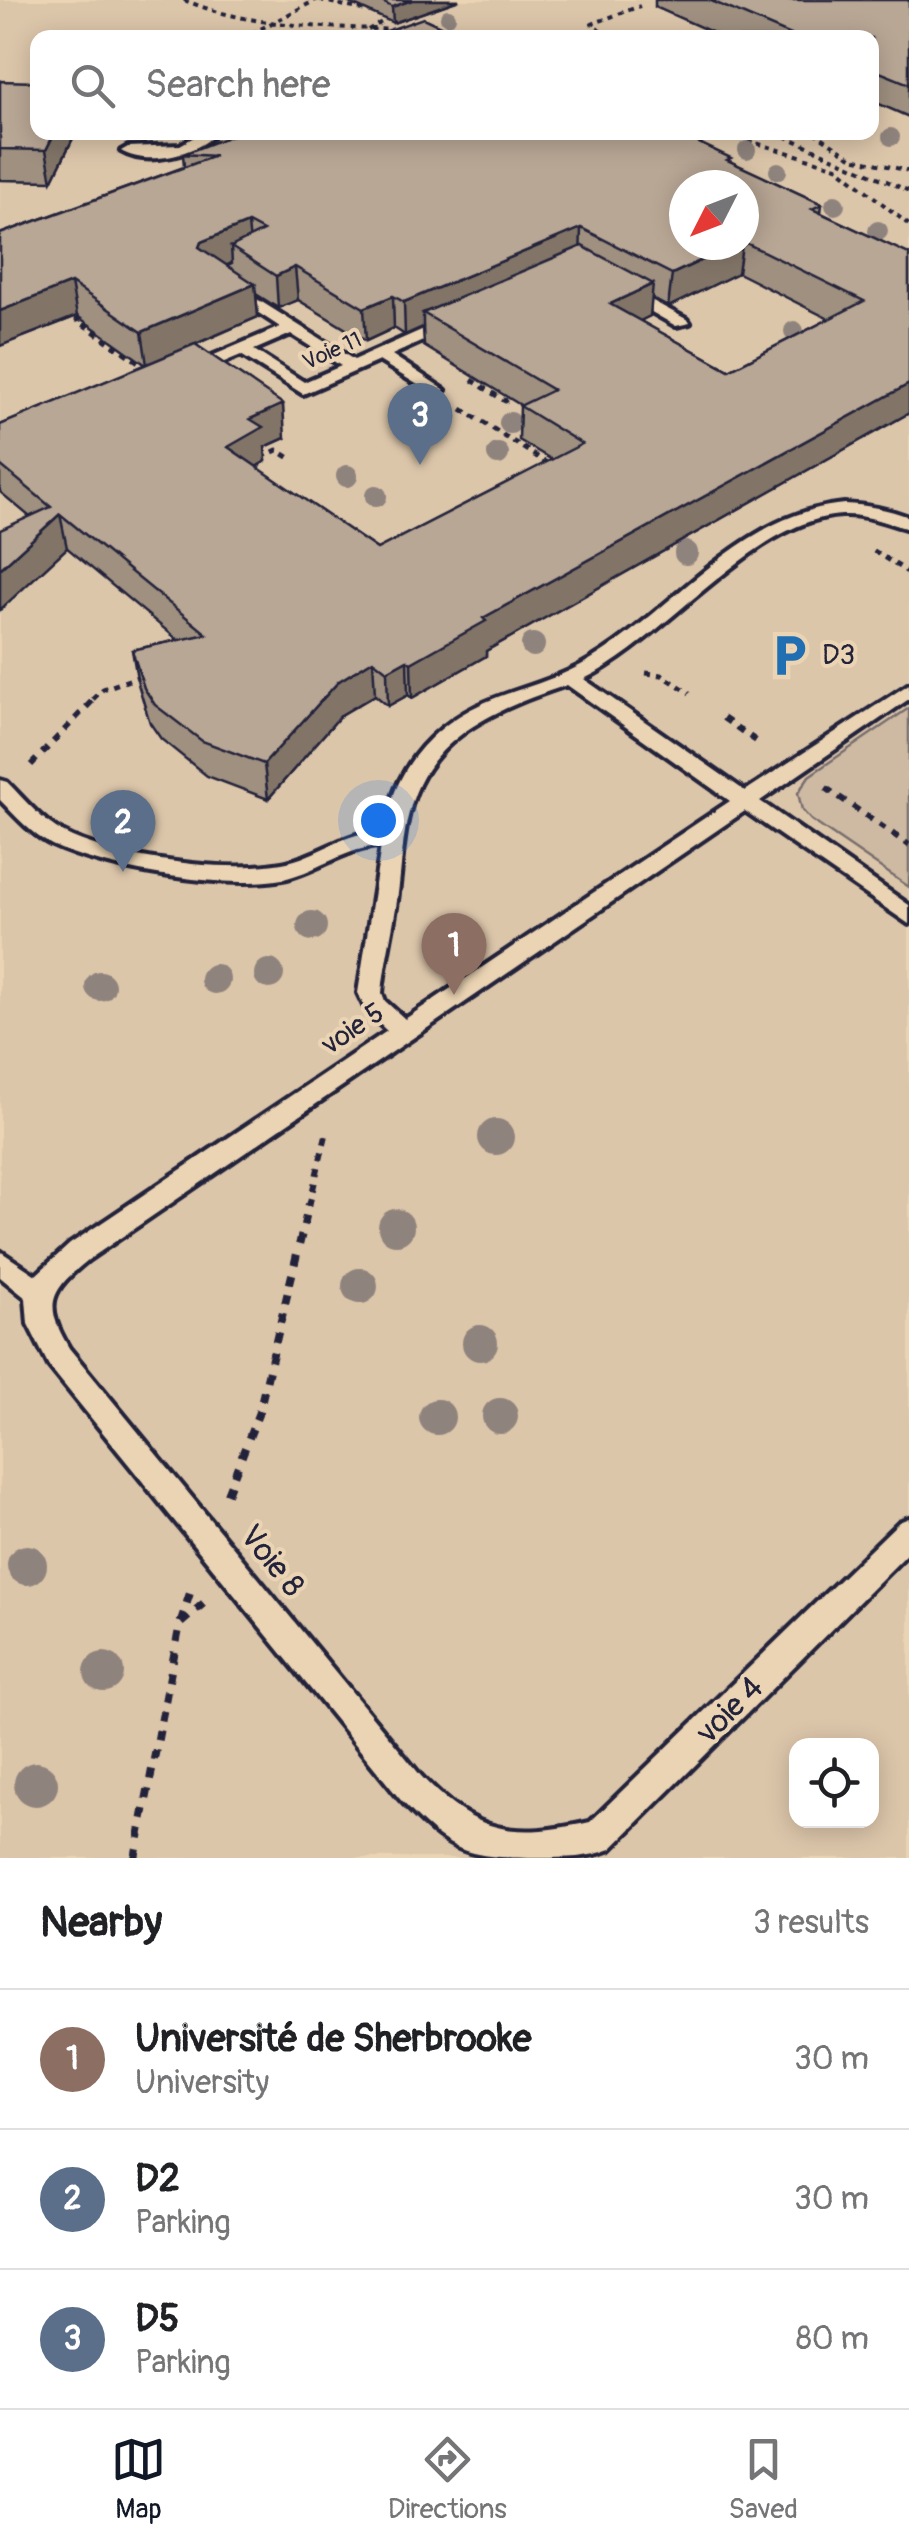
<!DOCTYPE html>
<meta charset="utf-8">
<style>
body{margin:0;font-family:Pangolin,sans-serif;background:#f2f2f2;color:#202124}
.controls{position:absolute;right:30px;bottom:30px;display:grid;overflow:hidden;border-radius:20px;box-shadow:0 5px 25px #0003}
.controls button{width:90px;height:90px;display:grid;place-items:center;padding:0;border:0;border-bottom:2px solid #e0e0e0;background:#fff;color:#202124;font:50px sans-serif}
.compass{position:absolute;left:669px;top:170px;width:90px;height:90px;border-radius:50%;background:#fff;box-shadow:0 5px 25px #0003;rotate:228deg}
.you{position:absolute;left:378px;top:820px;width:35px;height:35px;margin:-25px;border:8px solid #fff;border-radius:50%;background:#1a73e8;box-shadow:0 0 0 15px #1a73e833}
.badge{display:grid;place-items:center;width:65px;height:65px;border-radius:50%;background:#111827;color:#fff;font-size:32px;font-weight:700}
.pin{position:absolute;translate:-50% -82px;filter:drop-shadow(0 2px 5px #0008)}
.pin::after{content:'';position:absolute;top:52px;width:35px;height:30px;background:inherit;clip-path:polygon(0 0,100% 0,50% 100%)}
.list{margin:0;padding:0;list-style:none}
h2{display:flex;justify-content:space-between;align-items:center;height:130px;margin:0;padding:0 40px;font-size:42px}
h2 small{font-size:32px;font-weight:400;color:#757577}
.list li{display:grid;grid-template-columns:65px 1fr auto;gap:30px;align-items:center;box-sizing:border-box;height:140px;padding:0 40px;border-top:2px solid #e0e0e0}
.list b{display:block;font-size:38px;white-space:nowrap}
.list p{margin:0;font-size:32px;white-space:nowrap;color:#757577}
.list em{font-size:32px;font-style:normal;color:#757577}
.icon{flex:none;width:55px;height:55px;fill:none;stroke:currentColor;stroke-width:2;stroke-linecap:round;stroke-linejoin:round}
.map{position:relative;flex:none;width:909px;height:1858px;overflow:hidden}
.search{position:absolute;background:#fff;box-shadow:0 5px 25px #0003;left:30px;right:30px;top:30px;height:110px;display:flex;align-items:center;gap:25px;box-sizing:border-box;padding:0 35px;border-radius:20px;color:#757577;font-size:38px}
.sheet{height:550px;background:#fff}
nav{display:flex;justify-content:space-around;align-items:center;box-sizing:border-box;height:140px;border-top:2px solid #e0e0e0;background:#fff;font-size:28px;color:#757577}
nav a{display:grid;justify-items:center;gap:5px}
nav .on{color:#111827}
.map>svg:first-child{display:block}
.built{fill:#dcc6aa;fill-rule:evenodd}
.green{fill:#cebaa2;stroke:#786e6e;stroke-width:2.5}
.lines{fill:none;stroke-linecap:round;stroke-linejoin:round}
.service-casing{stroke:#22223b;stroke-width:8}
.path-far3{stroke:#22223b;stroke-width:4;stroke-dasharray:5 5;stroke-linecap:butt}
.path-far2{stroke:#22223b;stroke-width:5;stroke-dasharray:6 6;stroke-linecap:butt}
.path-far1{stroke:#22223b;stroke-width:6;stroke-dasharray:8 8;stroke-linecap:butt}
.path{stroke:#22223b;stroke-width:8;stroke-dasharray:10 10;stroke-linecap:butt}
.service{fill:#ebd4b3;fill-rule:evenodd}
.tree{fill:#8f837d}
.wall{fill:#9f9080;stroke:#22223b;stroke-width:2.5;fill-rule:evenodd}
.shaded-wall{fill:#827568;stroke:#22223b;stroke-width:2.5}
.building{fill:#b9a795;stroke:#22223b;stroke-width:2.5}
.labels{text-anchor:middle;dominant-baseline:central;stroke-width:8;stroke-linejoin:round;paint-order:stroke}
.far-street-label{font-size:22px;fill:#22223b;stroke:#ebd4b3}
.poi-label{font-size:28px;fill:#22223b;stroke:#ebd4b3;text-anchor:start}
.street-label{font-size:28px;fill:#22223b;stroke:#ebd4b3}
.near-street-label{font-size:32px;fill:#22223b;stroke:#ebd4b3}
</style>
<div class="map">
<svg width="909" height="1858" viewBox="0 0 909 1858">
<rect width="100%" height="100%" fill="#ebd4b3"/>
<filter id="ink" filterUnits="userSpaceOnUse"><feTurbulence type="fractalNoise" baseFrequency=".01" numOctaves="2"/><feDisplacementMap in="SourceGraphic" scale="20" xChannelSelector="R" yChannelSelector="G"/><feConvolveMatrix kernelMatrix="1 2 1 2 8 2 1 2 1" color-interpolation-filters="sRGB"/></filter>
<g filter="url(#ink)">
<!-- built -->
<path class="built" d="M0,0H909V1858H0ZM38,38H872V132H38ZM684,185H744V245H684ZM796,1746H872V1820H796Z"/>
<!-- green -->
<path class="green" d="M909,708V887L811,820L802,810L798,793L809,776Z"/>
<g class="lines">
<defs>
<path id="service" d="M203,132H217C197,155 148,167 121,151L128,147L180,145Z
M625,286L688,320L690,323L676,326L620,294L617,291Z
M228,287H238L354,360L444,320H456V326L392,355L445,390L431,393L379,361L303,394L241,355L198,373H186V367L280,327L228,293ZM291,334L341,366L304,382L254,350Z
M844,504C867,505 888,509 909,517V529C886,523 867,514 842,515C755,519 664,641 584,679L745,791L909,684V699L760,801L909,905V924L745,811L88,1260C50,1291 43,1304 69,1348L421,1776C476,1834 513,1839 590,1822L899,1522L909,1518V1552L611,1849C588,1858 566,1858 542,1858C467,1858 451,1855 399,1798L49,1366L28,1324L26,1298L0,1277V1251L36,1275L70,1244L387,1031L367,1012L358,993L381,846C348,847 319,870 287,878C231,891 104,870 52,845C32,835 16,816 0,800V780L7,782C25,800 42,821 64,833C114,859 227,873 282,863C318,857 346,830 384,831C390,795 405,763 431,738C481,691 527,694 581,665C669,617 738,513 844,504ZM567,685L730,801L405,1019L385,1001L382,993C385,959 394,927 398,893C402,865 402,836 410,809C429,735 501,707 567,685Z"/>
</defs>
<!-- service casing -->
<use href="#service" class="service-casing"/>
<!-- path-far3 -->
<path class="path-far3" d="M184,0C253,29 324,26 398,30
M320,0L370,12
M368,30L385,20
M449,31L487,38
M243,38L316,0
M608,38L592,24L640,6
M719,132L837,167L909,225
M776,132L909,191
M814,132L853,158L909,171"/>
<!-- path-far2 -->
<path class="path-far2" d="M81,319L77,320L146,367
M472,380L505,401L510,398
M462,409L553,467
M262,457L277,450L290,458
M874,551L909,573
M646,673L662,675L690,693
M93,699L103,689L143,675"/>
<!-- path-far1 -->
<path class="path-far1" d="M723,718L762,745
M31,765L96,697
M826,788L909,845
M309,1206L327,1131"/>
<!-- path -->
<path class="path" d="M227,1494L259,1412L309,1204
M181,1623L205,1602
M135,1858L180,1624L191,1590"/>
<!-- service -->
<use href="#service" class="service"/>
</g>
<!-- trees -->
<g class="tree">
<circle cx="448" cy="17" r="8"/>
<circle cx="891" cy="137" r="9"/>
<circle cx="747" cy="150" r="9"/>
<circle cx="778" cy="171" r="9"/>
<circle cx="835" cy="205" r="10"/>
<circle cx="878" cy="231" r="10"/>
<circle cx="794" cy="331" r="10"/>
<circle cx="510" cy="423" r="11"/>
<circle cx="498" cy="454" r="11"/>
<circle cx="347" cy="476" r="11"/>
<circle cx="376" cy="496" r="11"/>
<circle cx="686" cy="553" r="12"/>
<circle cx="533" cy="645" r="12"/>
<circle cx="312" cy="926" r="15"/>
<circle cx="269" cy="974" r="15"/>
<circle cx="215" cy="979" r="15"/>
<circle cx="100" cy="986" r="15"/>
<circle cx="496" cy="1137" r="18"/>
<circle cx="396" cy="1227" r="18"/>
<circle cx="360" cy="1286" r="18"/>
<circle cx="480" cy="1343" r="18"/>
<circle cx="500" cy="1416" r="18"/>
<circle cx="437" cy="1417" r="18"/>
<circle cx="27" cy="1565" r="20"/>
<circle cx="104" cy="1672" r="20"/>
<circle cx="36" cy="1784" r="22"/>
</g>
<!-- wall -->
<path class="wall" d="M343,0H459L393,23Z
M655,0H909V117L872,101V38H725L655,7Z
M0,81L38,132H76L52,181L0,180Z
M183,154L731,162L822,204L821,213L909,255V413L486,651V656L412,698L408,695L388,706L375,695L341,715L268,799L207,776L161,739L150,723L138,684L132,650L178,640L0,492V425L146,365L77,316L0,346V234L184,167ZM744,185V245H684ZM738,273L829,319L729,370L640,321L650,316L651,298L668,307ZM256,294L278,308L298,300L366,341L394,328L405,335L423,327L424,346L522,406H520L519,440L552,460L377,549L256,467L266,461L265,447L285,438L194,345L258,317Z"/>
<!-- shaded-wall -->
<path class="shaded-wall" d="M412,0H459L393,23L392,7Z
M55,132H76L52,181L46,150Z
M248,223L251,255L231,247L232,263L205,275L199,247L201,242Z
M581,228L580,260L423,313V327L405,335L404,302Z
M734,245H742L738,273L668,307L672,274Z
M295,267L298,300L278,308L276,276Z
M71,283L77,316L0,346V311Z
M255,284L258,317L147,365L142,332Z
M653,284L650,316L607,337L610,304Z
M393,296L394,328L366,341L364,308Z
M909,384V413L486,651V656L412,698L411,663L483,618Z
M283,404L285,438L265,447L266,461L232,481L228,447L250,419Z
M60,514L67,548L0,610V569Z
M373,660L375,695L341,715L268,799L264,764L339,681Z
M407,660L408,695L388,706L387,671Z"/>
<!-- building -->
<path class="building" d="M378,0H412L392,7Z
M709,0H909V84L872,69V38H798Z
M423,18L466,38H367Z
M0,81L38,82V132H55L46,150L0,149Z
M240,132H676L731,158L727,160L822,204L812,209L909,254V384L483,618L486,621L411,663L407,660L387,671L373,660L339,681L264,764L202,741L155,705L144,688L132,650L207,634L60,514L0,569V530L51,507L0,465V425L195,344L283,404L250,419L263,427L228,447L377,549L582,444L520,406L553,390L423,313L582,246L653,284L610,304L729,370L864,301L744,242V185H684V245H734L672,274L581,228L404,302L393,296L364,308L295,267L276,276L231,247L263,231L248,223L201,242L199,247L255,284L142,332L71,283L0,311V234L215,156L183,154Z"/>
</g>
<!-- icons -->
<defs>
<symbol id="parking-bare" viewBox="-9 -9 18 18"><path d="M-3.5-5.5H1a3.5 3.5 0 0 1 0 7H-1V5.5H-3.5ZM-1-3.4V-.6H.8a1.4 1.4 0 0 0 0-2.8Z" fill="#1f6fb2" stroke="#ebd4b3" stroke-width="2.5" paint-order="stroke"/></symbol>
</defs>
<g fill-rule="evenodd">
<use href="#parking-bare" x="758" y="624" width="63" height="63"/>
</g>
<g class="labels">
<!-- far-street labels -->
<g class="far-street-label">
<text transform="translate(332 351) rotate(-24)">Voie 11</text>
</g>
<!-- poi labels -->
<g class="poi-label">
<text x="822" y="655">D3</text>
</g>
<!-- street labels -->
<g class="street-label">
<text transform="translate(353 1029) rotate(-34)">voie 5</text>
</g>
<!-- near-street labels -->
<g class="near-street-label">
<text transform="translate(272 1561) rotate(51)">Voie 8</text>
<text transform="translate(730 1710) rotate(-45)">voie 4</text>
</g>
</g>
</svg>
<div class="controls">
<button><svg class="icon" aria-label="locate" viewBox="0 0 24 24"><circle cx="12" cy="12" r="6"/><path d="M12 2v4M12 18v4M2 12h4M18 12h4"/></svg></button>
</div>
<svg class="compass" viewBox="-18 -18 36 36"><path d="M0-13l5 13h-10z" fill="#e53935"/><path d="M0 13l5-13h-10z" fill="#757577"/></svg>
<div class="you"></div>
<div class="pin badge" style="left:454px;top:995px;background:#8d6e63">1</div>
<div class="pin badge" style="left:123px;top:872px;background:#5c6f8a">2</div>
<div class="pin badge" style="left:420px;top:465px;background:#5c6f8a">3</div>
<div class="search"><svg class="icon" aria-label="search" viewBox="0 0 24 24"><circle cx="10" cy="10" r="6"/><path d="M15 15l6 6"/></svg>Search here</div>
</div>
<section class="sheet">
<h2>Nearby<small>3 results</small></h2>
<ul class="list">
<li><span class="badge" style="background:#8d6e63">1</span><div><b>Université de Sherbrooke</b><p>University</p></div><em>30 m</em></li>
<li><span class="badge" style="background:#5c6f8a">2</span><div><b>D2</b><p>Parking</p></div><em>30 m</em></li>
<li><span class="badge" style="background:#5c6f8a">3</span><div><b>D5</b><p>Parking</p></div><em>80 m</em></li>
</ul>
</section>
<nav>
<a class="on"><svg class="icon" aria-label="map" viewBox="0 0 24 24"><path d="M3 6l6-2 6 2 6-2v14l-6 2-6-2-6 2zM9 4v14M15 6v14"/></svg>Map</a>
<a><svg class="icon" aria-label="directions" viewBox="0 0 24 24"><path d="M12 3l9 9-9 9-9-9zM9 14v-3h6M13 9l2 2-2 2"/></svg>Directions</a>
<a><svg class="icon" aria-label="saved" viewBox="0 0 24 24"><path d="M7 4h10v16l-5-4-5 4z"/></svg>Saved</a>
</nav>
